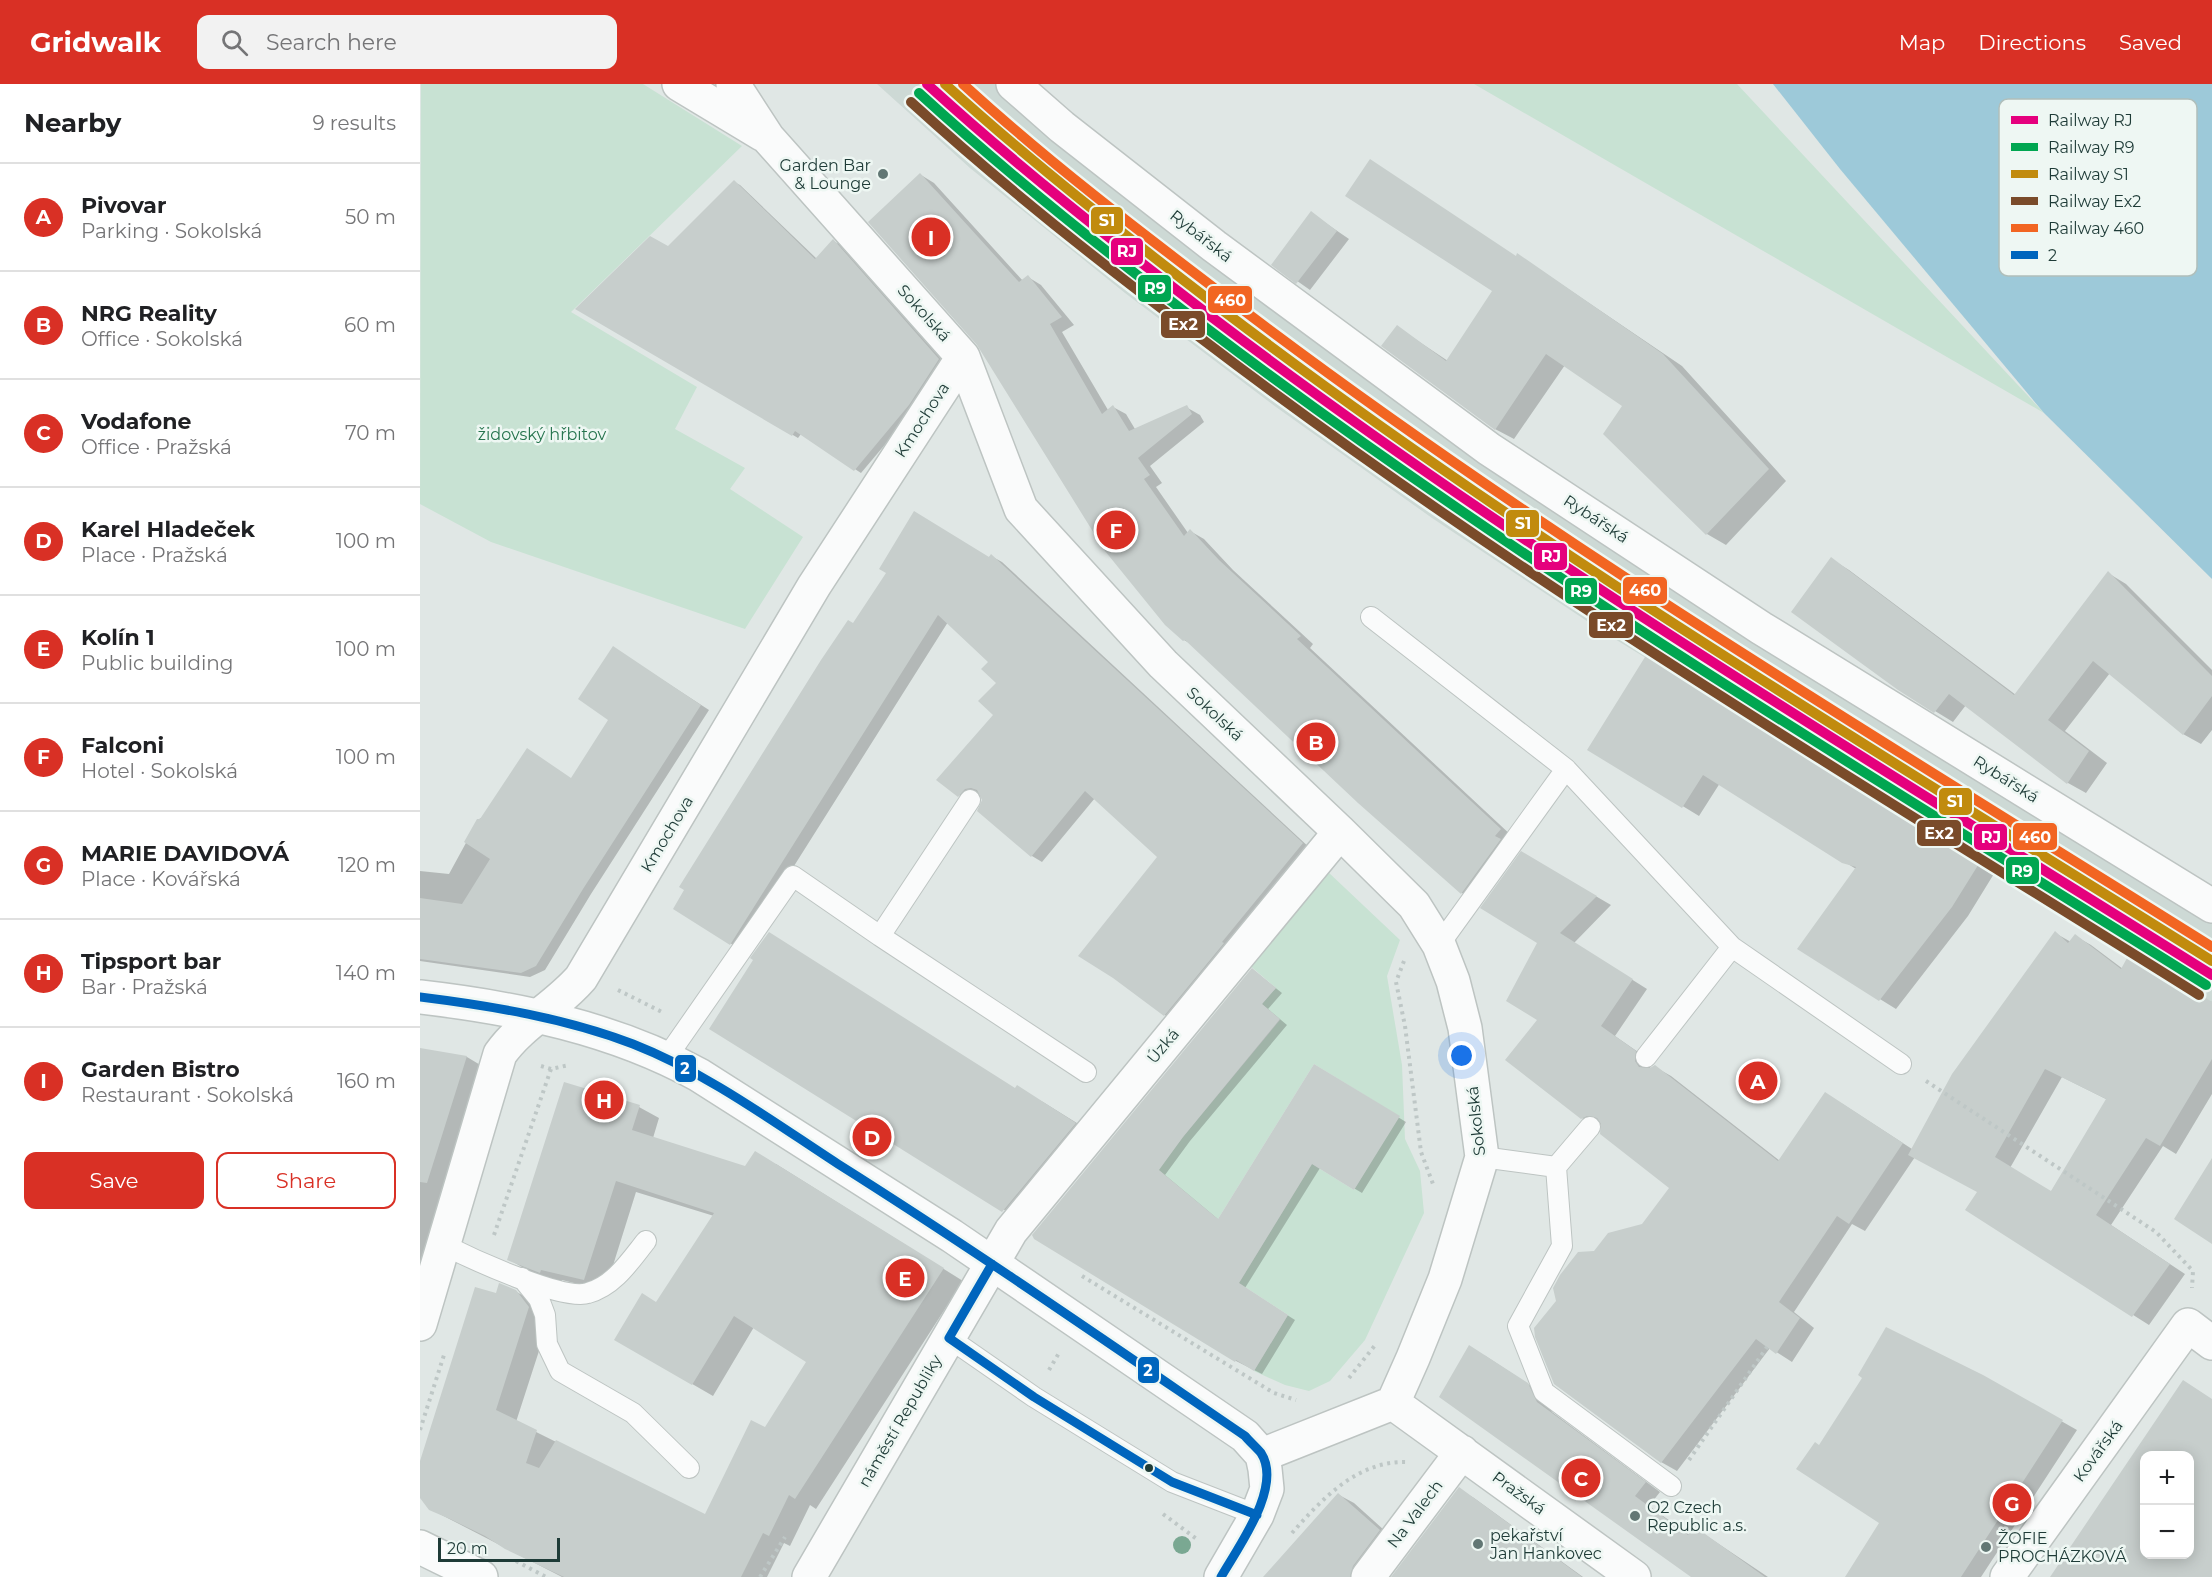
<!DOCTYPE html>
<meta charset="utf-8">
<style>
body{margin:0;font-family:Montserrat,sans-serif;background:#f2f2f2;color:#202124}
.controls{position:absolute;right:18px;bottom:18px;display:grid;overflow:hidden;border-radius:12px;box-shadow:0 3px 15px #0003}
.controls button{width:54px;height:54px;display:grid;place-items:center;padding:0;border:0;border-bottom:2px solid #e0e0e0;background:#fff;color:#202124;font:30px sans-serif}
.scale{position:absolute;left:18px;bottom:15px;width:122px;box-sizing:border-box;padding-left:6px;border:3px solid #1e3b37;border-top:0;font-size:16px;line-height:21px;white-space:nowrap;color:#1e3b37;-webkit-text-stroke:4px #eef7f3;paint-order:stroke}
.you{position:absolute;left:1042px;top:972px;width:21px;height:21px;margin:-15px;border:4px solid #fff;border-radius:50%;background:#1a73e8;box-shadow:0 0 0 9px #1a73e833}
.badge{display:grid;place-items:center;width:39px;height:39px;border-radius:50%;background:#d93025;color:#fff;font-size:20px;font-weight:700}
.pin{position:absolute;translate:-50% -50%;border:3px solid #fff;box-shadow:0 2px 6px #0006}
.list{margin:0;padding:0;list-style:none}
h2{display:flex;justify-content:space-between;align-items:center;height:78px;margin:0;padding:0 24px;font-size:26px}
h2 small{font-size:20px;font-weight:400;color:#757577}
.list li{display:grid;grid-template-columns:39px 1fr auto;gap:18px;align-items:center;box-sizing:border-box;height:108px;padding:0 24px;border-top:2px solid #e0e0e0}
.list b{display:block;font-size:22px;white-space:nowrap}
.list p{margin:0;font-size:20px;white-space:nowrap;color:#757577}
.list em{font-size:20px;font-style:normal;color:#757577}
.actions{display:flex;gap:12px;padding:18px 24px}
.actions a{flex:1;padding:14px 0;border:2px solid #d93025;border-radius:12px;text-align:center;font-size:21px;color:#d93025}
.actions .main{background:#d93025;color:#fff}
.icon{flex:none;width:33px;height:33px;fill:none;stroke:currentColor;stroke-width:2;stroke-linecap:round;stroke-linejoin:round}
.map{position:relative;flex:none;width:1792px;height:1493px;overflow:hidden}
header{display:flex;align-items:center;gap:36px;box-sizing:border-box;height:84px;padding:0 30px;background:#d93025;color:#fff}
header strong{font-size:28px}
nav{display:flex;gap:33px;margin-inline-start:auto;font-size:21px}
.search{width:420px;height:54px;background:#f2f2f2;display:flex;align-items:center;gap:15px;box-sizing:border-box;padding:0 21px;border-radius:12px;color:#757577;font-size:22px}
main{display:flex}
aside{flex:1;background:#fff}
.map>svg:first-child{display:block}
.built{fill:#cdd9d5}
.green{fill:#c8e2d3}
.water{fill:#9dc9d9}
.shadow{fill:#0003;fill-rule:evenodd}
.building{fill:#c7cecc;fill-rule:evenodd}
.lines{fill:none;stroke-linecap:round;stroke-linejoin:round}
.service-casing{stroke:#bdc4c2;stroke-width:22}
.minor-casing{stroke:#bdc4c2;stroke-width:36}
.tertiary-casing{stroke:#bdc4c2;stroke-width:36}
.path{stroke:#bec7c6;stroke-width:4;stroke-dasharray:3 4.5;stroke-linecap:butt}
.service{stroke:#fafbfb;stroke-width:20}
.minor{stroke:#fafbfb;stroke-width:33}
.tertiary{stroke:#fafbfb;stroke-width:33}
.bus-1-casing{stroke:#eef7f3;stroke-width:14}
.bus-1{stroke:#0065bd;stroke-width:9}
.rail-1-casing{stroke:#eef7f3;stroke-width:15}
.rail-2-casing{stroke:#eef7f3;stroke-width:15}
.rail-3-casing{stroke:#eef7f3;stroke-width:15}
.rail-4-casing{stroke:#eef7f3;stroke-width:15}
.rail-5-casing{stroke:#eef7f3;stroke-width:15}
.rail-1{stroke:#e5007d;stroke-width:10}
.rail-2{stroke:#00a651;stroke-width:10}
.rail-3{stroke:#c18b0e;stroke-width:10}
.rail-4{stroke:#7a4b2a;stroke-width:10}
.rail-5{stroke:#f26522;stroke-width:10}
.tree{fill:#7aa892}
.poi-dot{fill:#627774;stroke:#eef7f3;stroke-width:2}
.bus-dot{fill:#1e3b37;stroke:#eef7f3;stroke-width:2}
.labels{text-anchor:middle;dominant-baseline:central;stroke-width:5;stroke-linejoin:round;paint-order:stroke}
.poi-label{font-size:16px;fill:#1e3b37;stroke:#eef7f3;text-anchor:start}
.street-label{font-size:16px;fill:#1e3b37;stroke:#eef7f3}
.park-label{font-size:16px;fill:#26744e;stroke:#eef7f3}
.key{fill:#eef7f3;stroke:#b0bfbb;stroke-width:1.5}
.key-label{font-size:16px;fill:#1e3b37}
.line-badge{stroke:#eef7f3;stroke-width:2}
.badge-label{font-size:16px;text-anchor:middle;font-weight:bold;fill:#fff}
</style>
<header>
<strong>Gridwalk</strong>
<div class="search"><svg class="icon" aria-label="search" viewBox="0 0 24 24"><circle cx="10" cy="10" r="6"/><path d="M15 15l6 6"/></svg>Search here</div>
<nav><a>Map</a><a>Directions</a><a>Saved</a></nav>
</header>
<main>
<aside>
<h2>Nearby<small>9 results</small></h2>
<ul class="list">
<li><span class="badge">A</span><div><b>Pivovar</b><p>Parking · Sokolská</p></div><em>50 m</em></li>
<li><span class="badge">B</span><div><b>NRG Reality</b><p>Office · Sokolská</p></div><em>60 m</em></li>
<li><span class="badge">C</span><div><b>Vodafone</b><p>Office · Pražská</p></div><em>70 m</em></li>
<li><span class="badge">D</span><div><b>Karel Hladeček</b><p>Place · Pražská</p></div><em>100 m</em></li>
<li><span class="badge">E</span><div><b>Kolín 1</b><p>Public building</p></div><em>100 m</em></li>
<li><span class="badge">F</span><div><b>Falconi</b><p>Hotel · Sokolská</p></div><em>100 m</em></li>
<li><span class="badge">G</span><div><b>MARIE DAVIDOVÁ</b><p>Place · Kovářská</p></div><em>120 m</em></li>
<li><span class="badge">H</span><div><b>Tipsport bar</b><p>Bar · Pražská</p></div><em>140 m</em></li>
<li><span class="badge">I</span><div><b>Garden Bistro</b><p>Restaurant · Sokolská</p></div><em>160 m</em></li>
</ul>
<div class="actions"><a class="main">Save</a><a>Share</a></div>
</aside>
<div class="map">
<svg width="1792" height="1493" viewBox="0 0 1792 1493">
<rect width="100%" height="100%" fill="#e0e7e5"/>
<!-- built -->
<path class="built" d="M457,0H599L764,135L1748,813L1792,840V920L1185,549L1012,434L856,323L705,209L550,84Z"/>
<!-- green -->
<path class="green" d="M1,0H223L322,62L151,228L277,303L255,345L325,384L310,405L383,453L325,545L71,458L0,420Z
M1054,0H1317L1624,329Z
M907,787L980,856L967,892L982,981L985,1055L1000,1087L1004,1129L945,1256L910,1297L889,1307L865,1301L834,1287L868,1231L819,1199L892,1080L934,1106L979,1032L894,980L798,1135L722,1107L763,1053L860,936L842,920L856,904L828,880Z"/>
<!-- water -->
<path class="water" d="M1353,0H1792V495L1624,329L1420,85Z"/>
<!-- shadow -->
<path class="shadow" d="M501,91L514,99L603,197L608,193L621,201L654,241L642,248L688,326L693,323L706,330L715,345L766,323L780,331L784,338L730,382L742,399L736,403L768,449L770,447L784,455L813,486L893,560L890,564L1093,753L1055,817L1042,809L771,560L764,556Z
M314,98L320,101L397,175L413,157L419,160L525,279L495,325L441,389L381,350L378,354L157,224L248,164Z
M891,129L929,155L890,206L853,180Z
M1098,171L1262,282L1366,397L1306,461L1287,450L1185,349L1204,322L1145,281L1094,355L1075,345L977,243L1028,277Z
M571,472L582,478L892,766L755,937L745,931L739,773L675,714L622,778L612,772L559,727L564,716L560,710H556L549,717L539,711L575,631L578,599L570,578L528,538L321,866L255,824L433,541Z
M1411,475L1429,486L1596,611L1688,489L1706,500L1792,586V646L1781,660L1763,650L1690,589L1645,647L1687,679L1666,709L1648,699L1546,621L1533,638L1515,627Z
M201,569L289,626L171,810L125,886L110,893L0,877V787L29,790L59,735L152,696L190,635Z
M1169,665L1487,723L1580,780L1548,832L1476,925L1379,865L1436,785L1300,699L1279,732Z
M1102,769L1191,821L1154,859L1227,905L1195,952L1231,977L1230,986L1235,983L1251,992L1360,1077L1421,1019L1492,1065L1635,849L1651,858L1655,852L1671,861L1703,885L1792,918V1010L1756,1070L1743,1062L1691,1141L1765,1190L1729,1241L1547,1126L1559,1108L1495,1073L1445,1147L1432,1140L1374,1228L1394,1244L1372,1278L1350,1264L1257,1387L1241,1378L1174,1169L1223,1141L1251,1104L1183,1039L1177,1043L1162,1034L1120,936L1119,858ZM1642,993L1688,1016L1631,1108L1590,1084Z
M833,886L862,909L848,925L867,941L770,1057L745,1091L799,1136L894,982L986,1038L942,1109L900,1084L825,1204L875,1236L842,1290L816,1277L615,1154Z
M291,945L596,1005L623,1018L681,1054L609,1141Z
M0,966L47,973L62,982L0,1179Z
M219,1023L239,1034L233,1054L326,1084L356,1080L543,1197L396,1425L390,1421L370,1462L364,1459L347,1493H142L10,1425L0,1411V1382L77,1211L95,1207L116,1219L129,1236L96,1338L285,1432L345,1346L388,1278L334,1243L293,1312L196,1256L237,1220L294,1132L216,1108L185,1207L142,1196L141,1199L109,1187L88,1175Z
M1064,1271L1123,1310L1132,1328L1240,1408L1229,1422L1270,1451L1275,1444L1348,1493H1274Z
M1562,1292L1657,1346L1561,1493H1426L1461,1438L1400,1363Z
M1764,1298L1792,1316V1476L1772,1459L1770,1463V1372H1724L1632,1493Z
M1039,1405L1054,1414L1163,1493H973Z
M919,1411L934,1419L974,1455L947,1493H845Z"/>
<!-- building -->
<path class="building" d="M950,75L1096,172L1097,169L1243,270L1349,385L1286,451L1183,350L1202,322L1126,270L1075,346L961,262L977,241L1026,277L1072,207L925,112Z
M500,89L599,198L608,191L642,233L630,240L682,330L693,321L709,347L767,321L772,330L718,374L730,391L724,395L764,452L770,445L799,476L881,552L877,555L1081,745L1075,752L1081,755L1041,810L938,719L765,556L763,557L745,541L685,467L557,261L448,138Z
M314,96L395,175L413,155L519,275L489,321L434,387L375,347L372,352L155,225L230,152L248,162Z
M891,127L917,147L876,200L851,181Z
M494,427L569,473L571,470L883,759L802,858L804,859L744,932L693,894L658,872L737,773L665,707L611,773L557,727L562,716L557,706L551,704L545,705L538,713L516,696L573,631L558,617L576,599L561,585L568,578L518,531L310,861L253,825L264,806L259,803L401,576L428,536L433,539L466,489L459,485Z
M1411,473L1594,611L1688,487L1792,592V612L1763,651L1673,577L1628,636L1669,667L1647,700L1529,610L1514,629L1478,606L1371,528Z
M193,562L281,621L163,805L116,882L101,889L0,875V814L42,820L70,775L44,758L57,735H60L107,664L151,694L188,636L158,615Z
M1230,565L1465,718L1470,711L1565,770L1532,823L1459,917L1377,865L1436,783L1422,779L1283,691L1262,724L1167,666Z
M1101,767L1177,812L1140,849L1213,895L1181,942L1216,967L1215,977L1219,983L1230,984L1235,981L1358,1077L1405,1008L1483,1059L1429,1140L1417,1132L1359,1218L1380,1234L1356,1270L1336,1255L1241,1379L1134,1300L1115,1253L1114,1244L1136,1217L1133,1204L1140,1191L1158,1168L1174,1167L1188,1149L1222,1140L1249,1104L1180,1050L1181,1040L1177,1034L1167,1032L1161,1035L1085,976L1117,936L1086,917L1117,859L1060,824Z
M1635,847L1648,859L1655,850L1701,885L1712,865L1792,918V975L1740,1062L1726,1054L1676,1131L1750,1180L1712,1233L1545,1126L1557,1108L1488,1071L1532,990ZM1625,985L1686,1015L1631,1107L1575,1073Z
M349,848L595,1004L597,1001L656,1039L582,1128L289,945L333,876L330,874Z
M832,884L856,904L842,920L860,935L763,1053L739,1086L798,1135L894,980L980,1032L934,1106L892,1080L819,1199L868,1231L834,1287L816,1276L815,1278L614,1155L612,1151Z
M0,964L47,972L7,1099L0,1098Z
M144,998L220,1021L212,1046L325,1082L335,1067L524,1184L375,1415L369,1411L349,1452L343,1449L321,1493H144L85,1465L65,1452L30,1435L9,1426L0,1414V1377L55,1203L76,1209L79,1199L96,1206L109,1223L76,1326L117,1346L106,1379L119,1384L136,1356L285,1430L331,1336L345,1343L386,1278L314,1232L272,1301L194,1256L222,1209L236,1218L294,1129L196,1097L164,1196L121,1186L120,1189L87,1176Z
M1792,1074V1160L1754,1135Z
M1466,1243L1563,1291L1643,1336L1541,1493H1425L1459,1439L1376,1385L1395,1358L1399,1361L1442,1294L1438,1291Z
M1049,1261L1108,1299L1117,1318L1226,1398L1215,1412L1268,1451L1274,1442L1345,1493H1271L1019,1313Z
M1763,1296L1792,1315V1493H1630ZM1725,1371H1770V1470H1725Z
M1039,1403L1162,1493H971Z
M918,1409L960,1446L933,1482L930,1493H843Z"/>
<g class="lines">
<defs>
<path id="service" d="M951,533L1146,685
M550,716L460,852L666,988
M1019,861L1146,685L1312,863L1481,980
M247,973L373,792L460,852
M1226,973L1312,863
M1062,1073L1136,1083L1170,1043
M1136,1083L1142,1162L1098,1242L1124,1308L1251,1402
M24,1161C50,1174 142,1217 168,1209C194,1202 210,1177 226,1157
M102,1194L119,1215L125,1231L127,1260L140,1287L213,1329L269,1384
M529,1254L614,1313L752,1398L837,1431"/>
<path id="minor" d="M259,0L342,50
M313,0L348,54L543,273L601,425L743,580L920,748L994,821L1019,861L1033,897L1045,944L1062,1073L1025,1195L993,1274L973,1319
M593,0L642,43L794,162L1069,365L1341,544L1792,822
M0,1240L80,970C102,939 136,923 161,894L394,502L543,273
M973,1319L1214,1493
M842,1371L973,1319
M0,1463L61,1493
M389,1493L591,1147L920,748
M948,1493L1042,1368
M1587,1493L1768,1241L1792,1259"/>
<path id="tertiary" d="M0,913C96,924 194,944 279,991L532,1152L825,1352L842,1371L845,1385L847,1405L837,1431L801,1493"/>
</defs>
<!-- service casing -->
<use href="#service" class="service-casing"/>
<!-- minor casing -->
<use href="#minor" class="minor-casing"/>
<!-- tertiary casing -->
<use href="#tertiary" class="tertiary-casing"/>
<!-- path -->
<path class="path" d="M984,877L976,898L985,942L1001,1068L1013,1100
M198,906L242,928
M121,982L131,985L149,981
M1506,997L1736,1148L1773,1187L1772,1204
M74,1151L131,985
M662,1192L821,1289L854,1309L876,1316
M629,1286L639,1269
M929,1294L956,1260
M0,1346L24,1271
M1269,1376L1347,1263
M743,1430L778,1456
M872,1449C902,1415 937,1377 986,1378
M96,1477L126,1493
M340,1493L365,1453"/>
<!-- service -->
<use href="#service" class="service"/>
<!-- minor -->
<use href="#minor" class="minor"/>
<!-- tertiary -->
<use href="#tertiary" class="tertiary"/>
<defs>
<path id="bus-1" d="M0,913C72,922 145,934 213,960C287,989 352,1037 418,1080C556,1167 690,1260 825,1352C830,1358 836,1363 841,1369C863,1403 818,1463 801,1493
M572,1180L529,1254L614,1313L752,1398L837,1431"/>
</defs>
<!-- bus-1 casing -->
<use href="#bus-1" class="bus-1-casing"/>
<!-- bus-1 -->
<use href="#bus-1" class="bus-1"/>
<defs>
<path id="rail-1" d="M507,0C598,83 695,159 793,234C1111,475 1454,679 1792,891"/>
<path id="rail-2" d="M499,9C590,92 687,169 785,243C1104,485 1447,689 1786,901"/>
<path id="rail-3" d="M525,0C613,80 707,153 801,225C1116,465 1457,667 1792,877"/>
<path id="rail-4" d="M491,18C582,101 679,178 778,252C1096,495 1441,699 1779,911"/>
<path id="rail-5" d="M543,0C627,77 719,147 810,216C1122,454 1460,655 1792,863"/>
</defs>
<!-- rail-1 casing -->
<use href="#rail-1" class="rail-1-casing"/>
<!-- rail-2 casing -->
<use href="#rail-2" class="rail-2-casing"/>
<!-- rail-3 casing -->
<use href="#rail-3" class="rail-3-casing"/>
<!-- rail-4 casing -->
<use href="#rail-4" class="rail-4-casing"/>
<!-- rail-5 casing -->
<use href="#rail-5" class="rail-5-casing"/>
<!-- rail-1 -->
<use href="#rail-1" class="rail-1"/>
<!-- rail-2 -->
<use href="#rail-2" class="rail-2"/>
<!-- rail-3 -->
<use href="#rail-3" class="rail-3"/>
<!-- rail-4 -->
<use href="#rail-4" class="rail-4"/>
<!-- rail-5 -->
<use href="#rail-5" class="rail-5"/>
</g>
<!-- trees -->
<circle class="tree" cx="762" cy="1461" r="9"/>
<!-- markers -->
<g class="poi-dot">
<circle cx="463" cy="90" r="6"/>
<circle cx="1215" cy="1432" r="6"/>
<circle cx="1058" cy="1460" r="6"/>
<circle cx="1566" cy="1463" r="6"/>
</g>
<circle class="bus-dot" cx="729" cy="1384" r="5"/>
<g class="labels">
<!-- poi labels -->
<g class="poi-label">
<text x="451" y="81" text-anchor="end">Garden Bar<tspan x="451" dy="18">&amp; Lounge</tspan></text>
<text x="1227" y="1423">O2 Czech<tspan x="1227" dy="18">Republic a.s.</tspan></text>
<text x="1070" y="1451">pekařství<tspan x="1070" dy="18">Jan Hankovec</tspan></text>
<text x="1578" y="1454">ŽOFIE<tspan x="1578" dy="18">PROCHÁZKOVÁ</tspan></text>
</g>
<!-- street labels -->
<g class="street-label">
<text transform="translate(781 152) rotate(38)">Rybářská</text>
<text transform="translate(504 229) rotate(48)">Sokolská</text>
<text transform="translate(502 336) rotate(-57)">Kmochova</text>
<text transform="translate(1176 435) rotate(33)">Rybářská</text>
<text transform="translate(795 630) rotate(43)">Sokolská</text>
<text transform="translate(1586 695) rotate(32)">Rybářská</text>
<text transform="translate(247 750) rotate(-59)">Kmochova</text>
<text transform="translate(743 962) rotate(-50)">Úzká</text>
<text transform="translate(1056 1037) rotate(-96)">Sokolská</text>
<text transform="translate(480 1337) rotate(-60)">náměstí Republiky</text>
<text transform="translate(1678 1367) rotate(-54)">Kovářská</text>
<text transform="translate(1099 1409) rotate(36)">Pražská</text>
<text transform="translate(995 1430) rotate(-53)">Na Valech</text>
</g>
<!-- park labels -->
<g class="park-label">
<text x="122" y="350">židovský hřbitov</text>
</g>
</g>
<!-- legend -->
<rect x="1579" y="15" width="198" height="177" rx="9" class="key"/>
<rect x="1591" y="32" width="27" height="8" fill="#e5007d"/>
<rect x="1591" y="59" width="27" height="8" fill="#00a651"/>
<rect x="1591" y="86" width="27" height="8" fill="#c18b0e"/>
<rect x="1591" y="113" width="27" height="8" fill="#7a4b2a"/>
<rect x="1591" y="140" width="27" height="8" fill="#f26522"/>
<rect x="1591" y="167" width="27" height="8" fill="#0065bd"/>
<g class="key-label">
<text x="1628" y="42">Railway RJ</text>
<text x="1628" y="69">Railway R9</text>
<text x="1628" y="96">Railway S1</text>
<text x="1628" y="123">Railway Ex2</text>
<text x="1628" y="150">Railway 460</text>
<text x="1628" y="177">2</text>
</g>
<g class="line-badge">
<rect x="670" y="122" width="34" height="29" rx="6" fill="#c18b0e"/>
<rect x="690" y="153" width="34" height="29" rx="6" fill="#e5007d"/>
<rect x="717" y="190" width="35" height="29" rx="6" fill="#00a651"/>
<rect x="787" y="201" width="46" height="29" rx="6" fill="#f26522"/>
<rect x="740" y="226" width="46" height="29" rx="6" fill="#7a4b2a"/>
<rect x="1085" y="425" width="35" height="29" rx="6" fill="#c18b0e"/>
<rect x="1113" y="458" width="35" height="29" rx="6" fill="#e5007d"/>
<rect x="1202" y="492" width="46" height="29" rx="6" fill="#f26522"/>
<rect x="1144" y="493" width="34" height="28" rx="6" fill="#00a651"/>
<rect x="1168" y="527" width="46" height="28" rx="6" fill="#7a4b2a"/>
<rect x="1518" y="703" width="35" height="29" rx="6" fill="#c18b0e"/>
<rect x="1496" y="735" width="46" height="28" rx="6" fill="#7a4b2a"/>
<rect x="1592" y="738" width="46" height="29" rx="6" fill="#f26522"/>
<rect x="1553" y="739" width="35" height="28" rx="6" fill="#e5007d"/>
<rect x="1585" y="772" width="35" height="29" rx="6" fill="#00a651"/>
<rect x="254" y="970" width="23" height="29" rx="6" fill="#0065bd"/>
<rect x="717" y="1272" width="23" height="28" rx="6" fill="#0065bd"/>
</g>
<g class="badge-label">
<text x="687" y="142">S1</text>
<text x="707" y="173">RJ</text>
<text x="735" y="210">R9</text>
<text x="810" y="222">460</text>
<text x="763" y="246">Ex2</text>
<text x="1103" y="445">S1</text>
<text x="1131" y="478">RJ</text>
<text x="1225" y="512">460</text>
<text x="1161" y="513">R9</text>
<text x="1191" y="547">Ex2</text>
<text x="1535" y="723">S1</text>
<text x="1519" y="755">Ex2</text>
<text x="1615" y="759">460</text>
<text x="1571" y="759">RJ</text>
<text x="1602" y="793">R9</text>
<text x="265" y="990">2</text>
<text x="728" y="1292">2</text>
</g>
</svg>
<div class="controls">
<button>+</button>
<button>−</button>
</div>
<div class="scale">20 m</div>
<div class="you"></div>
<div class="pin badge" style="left:1338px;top:997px">A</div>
<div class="pin badge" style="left:896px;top:658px">B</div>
<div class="pin badge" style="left:1161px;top:1394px">C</div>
<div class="pin badge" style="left:452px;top:1053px">D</div>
<div class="pin badge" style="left:485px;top:1194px">E</div>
<div class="pin badge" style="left:696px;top:446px">F</div>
<div class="pin badge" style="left:1592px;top:1419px">G</div>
<div class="pin badge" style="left:184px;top:1016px">H</div>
<div class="pin badge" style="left:511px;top:153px">I</div>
</div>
</main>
